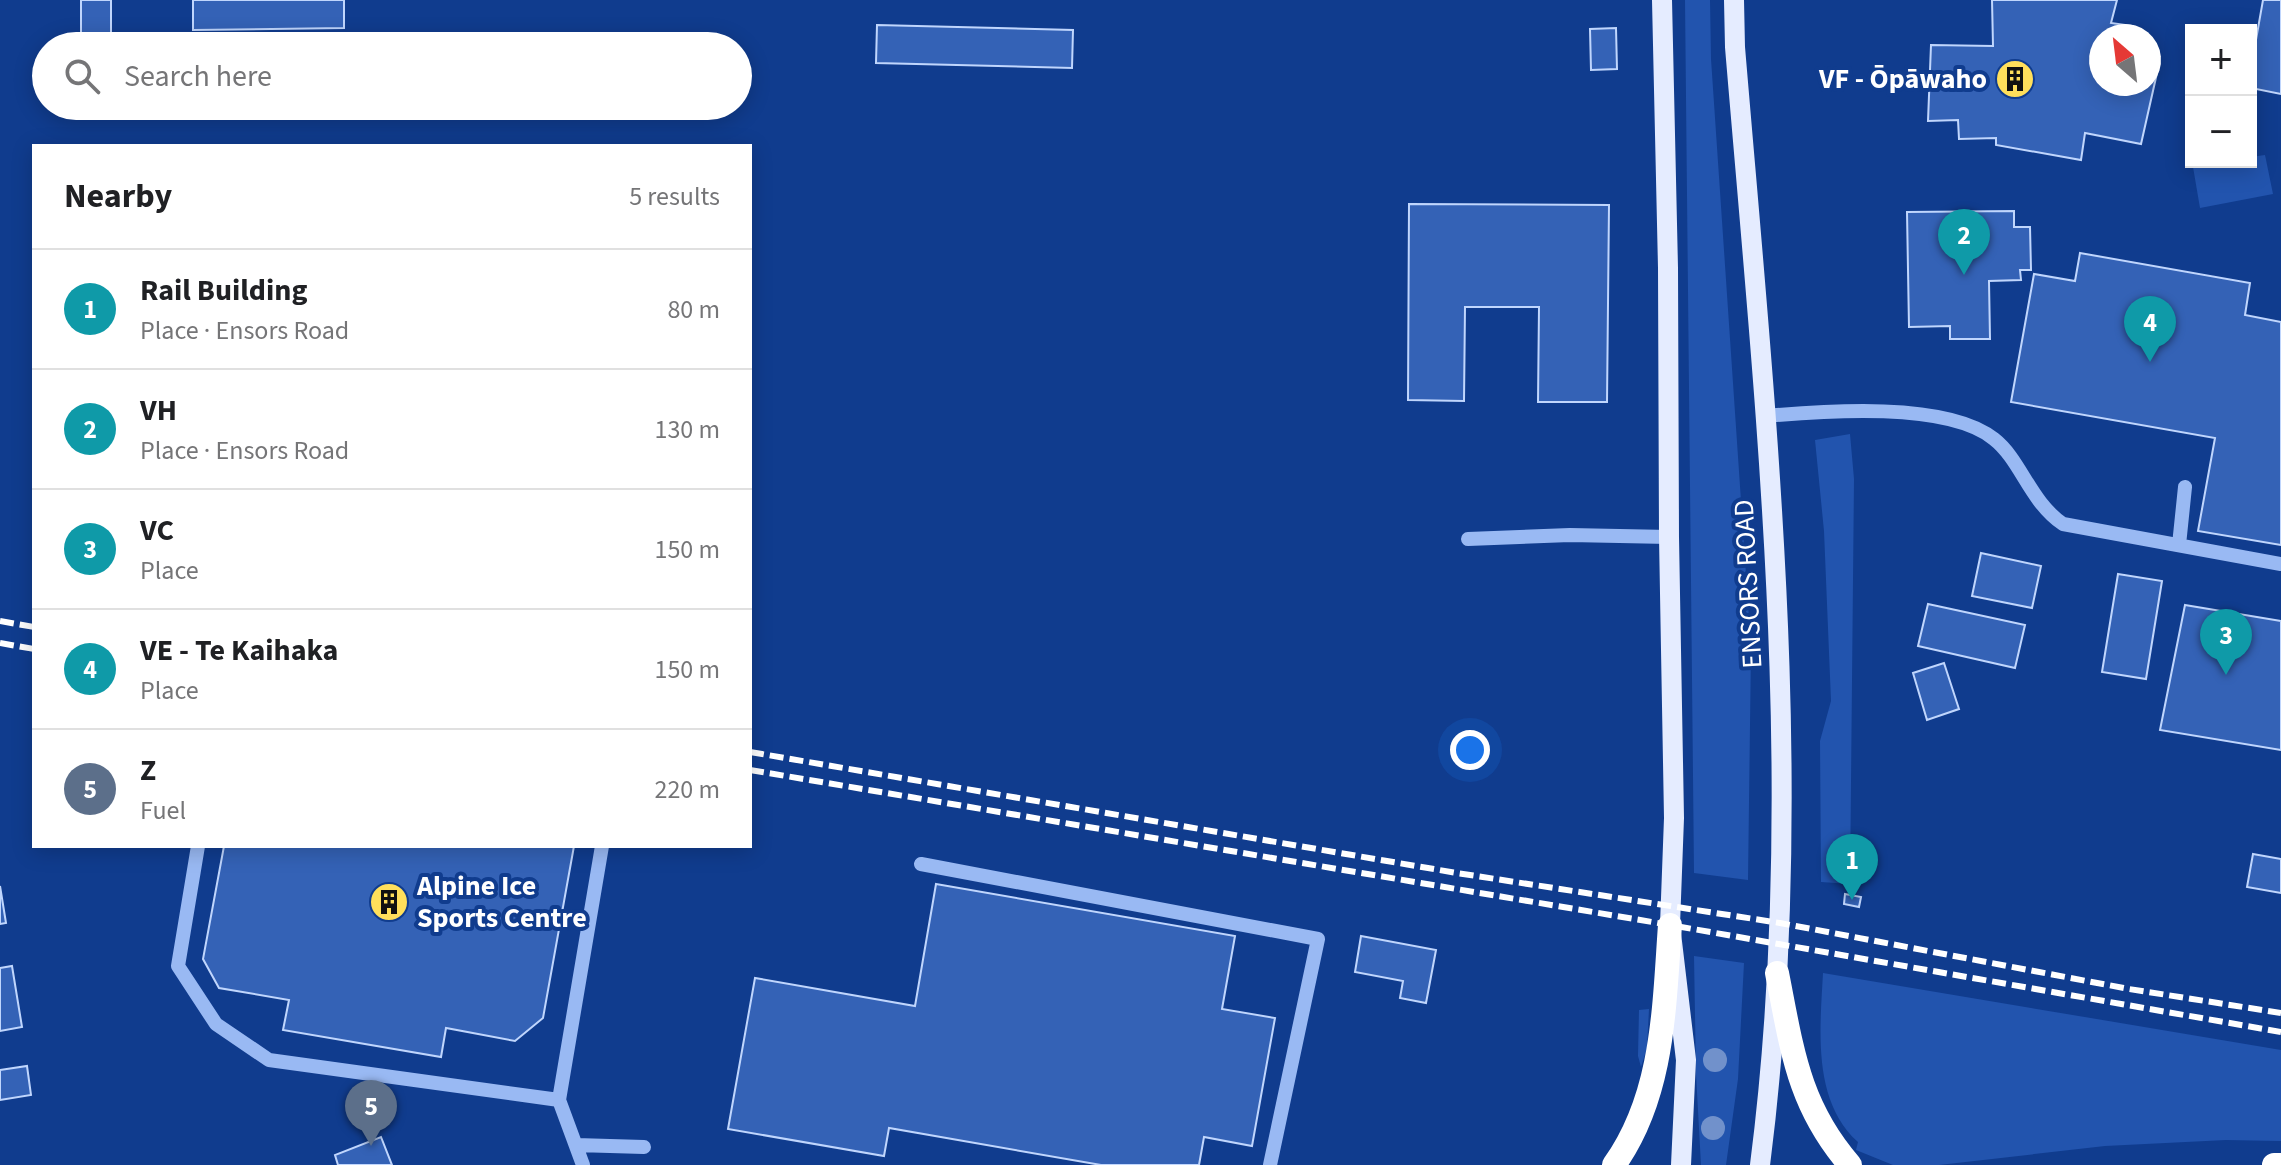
<!DOCTYPE html>
<meta charset="utf-8">
<style>
body{margin:0;font-family:"Source Sans 3",sans-serif;background:#f6f6f6;color:#202124}
.controls{position:absolute;right:24px;top:24px;display:grid;overflow:hidden;border-radius:0px;box-shadow:0 4px 20px #0003}
.controls button{width:72px;height:72px;display:grid;place-items:center;padding:0;border:0;border-bottom:2px solid #e0e0e0;background:#fff;color:#202124;font:40px sans-serif}
.compass{position:absolute;left:2089px;top:24px;width:72px;height:72px;border-radius:50%;background:#fff;box-shadow:0 4px 20px #0003;rotate:332deg}
.you{position:absolute;left:1470px;top:750px;width:28px;height:28px;margin:-20px;border:6px solid #fff;border-radius:50%;background:#1a73e8;box-shadow:0 0 0 12px #1a73e833}
.badge{display:grid;place-items:center;width:52px;height:52px;border-radius:50%;background:#b45309;color:#fff;font-size:26px;font-weight:700}
.pin{position:absolute;translate:-50% -66px;filter:drop-shadow(0 2px 4px #0008)}
.pin::after{content:'';position:absolute;top:42px;width:28px;height:24px;background:inherit;clip-path:polygon(0 0,100% 0,50% 100%)}
.list{margin:0;padding:0;list-style:none}
h2{display:flex;justify-content:space-between;align-items:center;height:104px;margin:0;padding:0 32px;font-size:34px}
h2 small{font-size:26px;font-weight:400;color:#757577}
.list li{display:grid;grid-template-columns:52px 1fr auto;gap:24px;align-items:center;box-sizing:border-box;height:120px;padding:0 32px;border-top:2px solid #e0e0e0}
.list b{display:block;font-size:30px;white-space:nowrap}
.list p{margin:0;font-size:26px;white-space:nowrap;color:#757577}
.list em{font-size:26px;font-style:normal;color:#757577}
.icon{flex:none;width:44px;height:44px;fill:none;stroke:currentColor;stroke-width:2;stroke-linecap:round;stroke-linejoin:round}
.map{position:relative;flex:none;width:2281px;height:1165px;overflow:hidden}
.search{position:absolute;background:#fff;box-shadow:0 4px 20px #0003;left:32px;top:32px;width:720px;height:88px;display:flex;align-items:center;gap:20px;box-sizing:border-box;padding:0 28px;border-radius:44px;color:#757577;font-size:30px}
.panel{position:absolute;background:#fff;box-shadow:0 4px 20px #0003;left:32px;top:144px;width:720px;height:704px;border-radius:0px}
.map>svg:first-child{display:block}
.green{fill:#2254ae}
.building{fill:#3462b6;stroke:#c0d6fd;stroke-width:2}
.lines{fill:none;stroke-linecap:round;stroke-linejoin:round}
.minor{stroke:#99b9f3;stroke-width:14}
.major{stroke:#e5ecff;stroke-width:20}
.highway{stroke:#fff;stroke-width:24}
.rail{stroke:#fff;stroke-width:6;stroke-dasharray:14 6;stroke-linecap:butt}
.tree{fill:#7191cb}
.labels{text-anchor:middle;dominant-baseline:central;stroke-width:8;stroke-linejoin:round;paint-order:stroke}
.poi-label{font-size:28px;font-weight:bold;fill:#fff;stroke:#103c8e;text-anchor:end}
.street-label{font-size:28px;fill:#fff;stroke:#103c8e}
</style>
<div class="map">
<svg width="2281" height="1165" viewBox="0 0 2281 1165">
<rect width="100%" height="100%" fill="#103c8e"/>
<!-- green -->
<path class="green" d="M1685,0H1710L1711,59L1751,648L1748,880L1694,873Z
M2265,155L2273,194L2200,208L2193,167L2225,162H2251V157Z
M1850,434L1854,479L1850,884L1821,882L1820,741L1831,701L1824,531L1815,440Z
M1694,956L1744,963L1738,1079L1726,1165H1701L1696,1074Z
M1823,973L2281,1050V1141L2226,1140L2105,1146L1939,1165H1893L1856,1150L1858,1142C1812,1100 1820,1030 1823,973Z
M1649,1009L1647,1048L1641,1067L1638,1056L1639,1010Z"/>
<!-- building -->
<path class="building" d="M81,0H111V33L81,34Z
M193,0H344V28L193,30Z
M1992,0H2117L2111,23L2133,26L2131,36H2101V84H2149V72L2157,73L2141,144L2085,133L2081,160L1996,145V138L1959,139L1958,120L1928,121L1931,45L1993,46Z
M2263,0H2281V94L2251,88V68Z
M877,25L1073,30L1072,68L876,63Z
M1616,28L1617,69L1591,70L1590,29Z
M1409,204L1609,205L1607,402H1538L1539,307H1465L1464,401L1408,400Z
M2014,211V227H2030L2031,270H2020L2021,280L1989,281L1990,339H1950V326L1909,327L1907,212Z
M2080,253L2250,283L2245,315L2281,322V545L2198,531L2215,438L2011,402L2034,274L2075,281Z
M1981,553L2041,566L2032,608L1972,596Z
M2118,574L2162,581L2146,679L2102,672Z
M1928,604L2025,625L2015,668L1918,646Z
M2185,605L2281,621V750L2160,730Z
M1944,663L1959,709L1927,720L1913,673Z
M224,846H574L543,1018L515,1041L446,1028L441,1057L283,1030L289,1000L219,988L203,959Z
M2253,854L2281,859V893L2247,887Z
M936,884L1235,936L1222,1009L1275,1018L1252,1146L1204,1137L1199,1165H1101L889,1128L884,1156L728,1129L755,978L915,1006Z
M0,886L6,923L0,924Z
M1845,894L1861,897L1859,907L1844,904Z
M1361,936L1436,950L1426,1003L1400,998L1403,981L1355,972Z
M12,966L22,1027L0,1031V968Z
M27,1066L31,1095L0,1100V1070Z
M381,1137L392,1165H338L335,1155Z"/>
<g class="lines">
<!-- minor -->
<path class="minor" d="M1766,416C1823,411 1947,401 1994,439C2021,460 2030,502 2063,524L2281,564
M1468,539L1570,535L1669,537
M2179,545L2185,487
M198,846L178,966L216,1024L269,1060L559,1100
M921,864L1318,939L1270,1165
M576,1145L644,1147
M583,1165L559,1100L602,846"/>
<!-- major -->
<path class="major" d="M1662,0L1668,268L1669,537L1674,818L1670,925L1686,1060L1681,1165
M1734,0L1735,47C1766,419 1808,793 1760,1165"/>
<!-- highway -->
<path class="highway" d="M1777,973C1792,1049 1798,1105 1850,1165
M1614,1165C1664,1095 1664,1007 1670,925
M2274,1165H2281"/>
<!-- rail -->
<path class="rail" d="M0,621L34,627
M0,643L34,649
M750,752L1457,873L1780,923L2129,989L2281,1013
M750,770L1670,925L2281,1032"/>
</g>
<!-- trees -->
<g class="tree">
<circle cx="1715" cy="1060" r="12"/>
<circle cx="1713" cy="1128" r="12"/>
</g>
<!-- icons -->
<defs>
<symbol id="building-disc" viewBox="-11 -11 22 22"><circle r="9.5" fill="#ffdf5b" stroke="#103c8e"/><path d="M-4-6H4V6H1V3H-1V6H-4ZM-2.5-4.3h1.7v1.8h-1.7ZM.8-4.3h1.7v1.8H.8ZM-2.5-1h1.7V.8h-1.7ZM.8-1h1.7V.8H.8Z" fill="#111"/></symbol>
</defs>
<g fill-rule="evenodd">
<use href="#building-disc" x="1993" y="57" width="44" height="44"/>
<use href="#building-disc" x="367" y="880" width="44" height="44"/>
</g>
<g class="labels">
<!-- poi labels -->
<g class="poi-label">
<text x="1987" y="79">VF - Ōpāwaho</text>
<text x="417" y="886" text-anchor="start">Alpine Ice<tspan x="417" dy="32">Sports Centre</tspan></text>
</g>
<!-- street labels -->
<g class="street-label">
<text transform="translate(1748 584) rotate(-93)">ENSORS ROAD</text>
</g>
</g>
</svg>
<div class="controls">
<button>+</button>
<button>−</button>
</div>
<svg class="compass" viewBox="-18 -18 36 36"><path d="M0-13l5 13h-10z" fill="#e53935"/><path d="M0 13l5-13h-10z" fill="#757577"/></svg>
<div class="you"></div>
<div class="pin badge" style="left:1852px;top:900px;background:#0f9aa8">1</div>
<div class="pin badge" style="left:1964px;top:275px;background:#0f9aa8">2</div>
<div class="pin badge" style="left:2226px;top:675px;background:#0f9aa8">3</div>
<div class="pin badge" style="left:2150px;top:362px;background:#0f9aa8">4</div>
<div class="pin badge" style="left:371px;top:1146px;background:#5c6f8a">5</div>
<div class="search"><svg class="icon" aria-label="search" viewBox="0 0 24 24"><circle cx="10" cy="10" r="6"/><path d="M15 15l6 6"/></svg>Search here</div>
<section class="panel">
<h2>Nearby<small>5 results</small></h2>
<ul class="list">
<li><span class="badge" style="background:#0f9aa8">1</span><div><b>Rail Building</b><p>Place · Ensors Road</p></div><em>80 m</em></li>
<li><span class="badge" style="background:#0f9aa8">2</span><div><b>VH</b><p>Place · Ensors Road</p></div><em>130 m</em></li>
<li><span class="badge" style="background:#0f9aa8">3</span><div><b>VC</b><p>Place</p></div><em>150 m</em></li>
<li><span class="badge" style="background:#0f9aa8">4</span><div><b>VE - Te Kaihaka</b><p>Place</p></div><em>150 m</em></li>
<li><span class="badge" style="background:#5c6f8a">5</span><div><b>Z</b><p>Fuel</p></div><em>220 m</em></li>
</ul>
</section>
</div>
